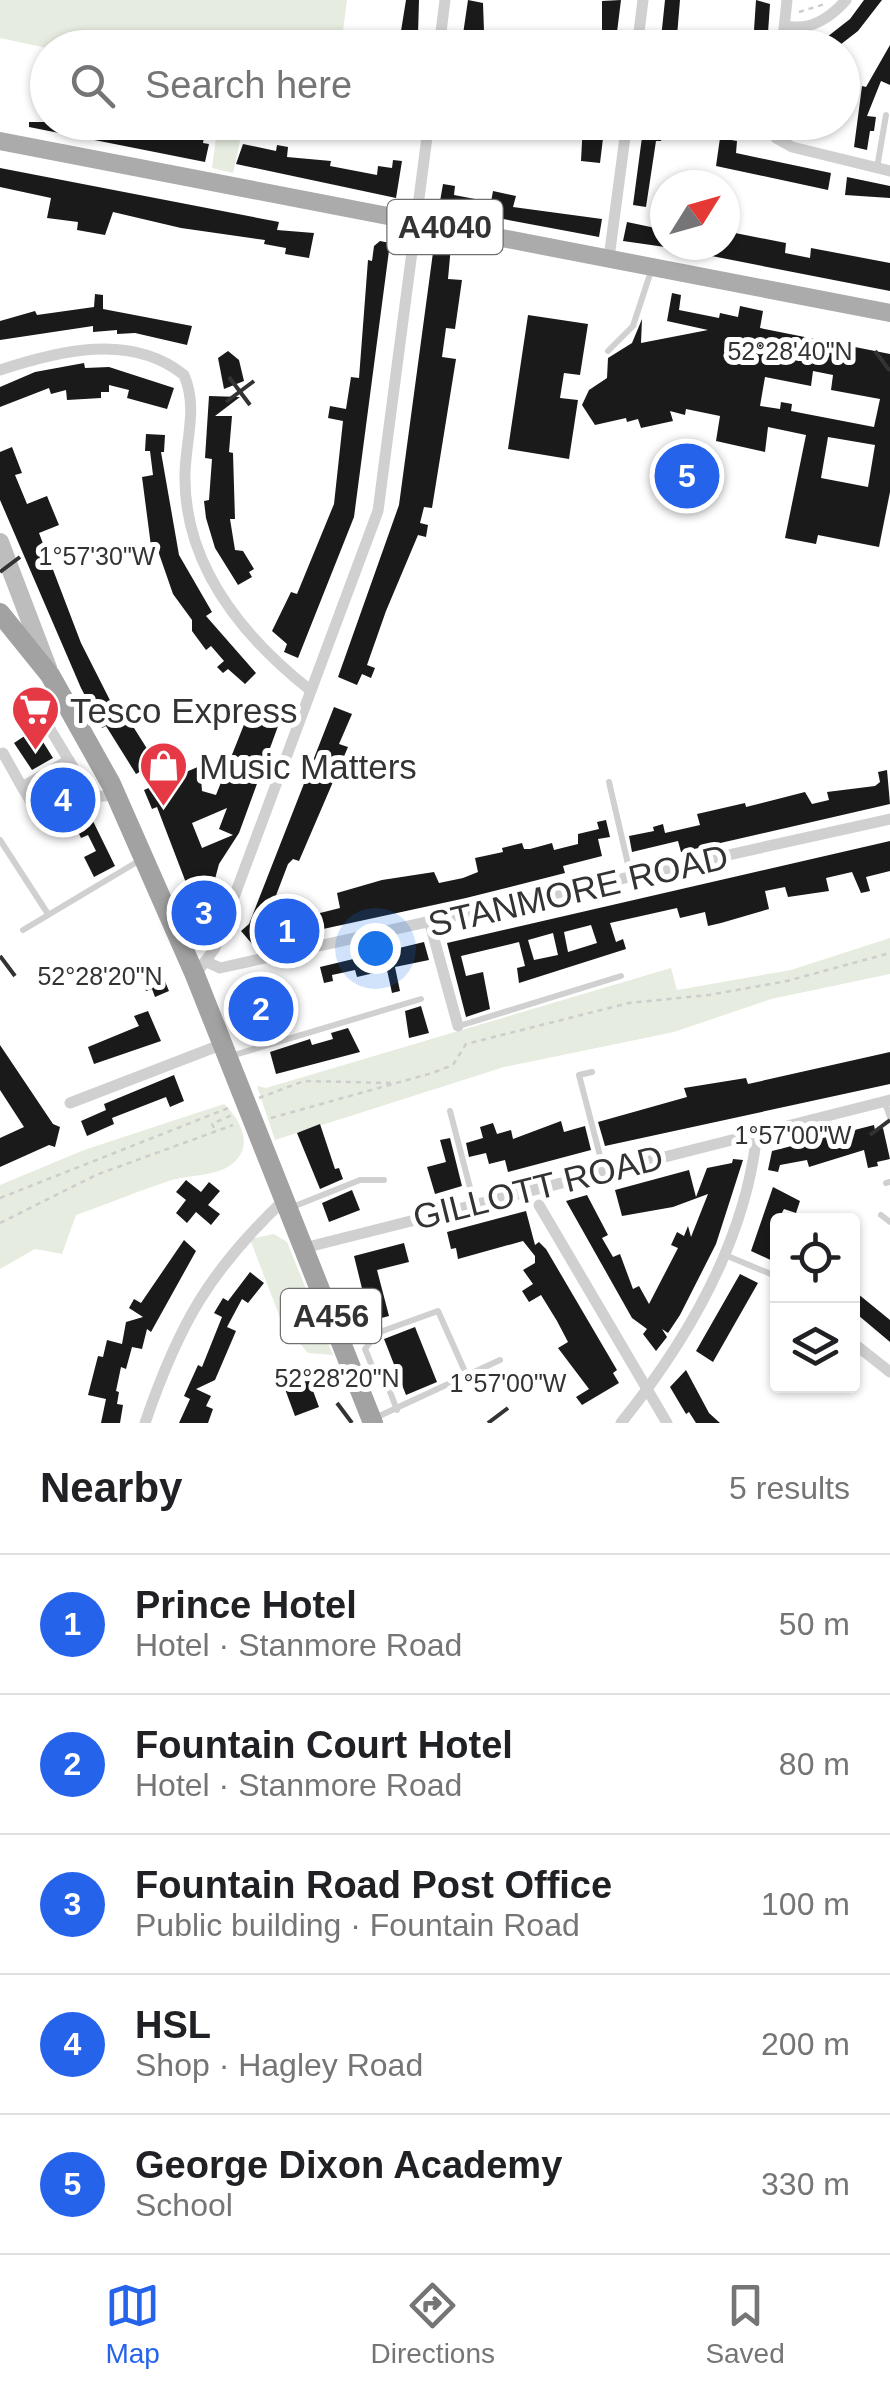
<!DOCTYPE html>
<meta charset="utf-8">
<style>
body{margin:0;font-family:Arial,sans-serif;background:#f6f6f6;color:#202124}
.controls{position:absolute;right:30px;bottom:30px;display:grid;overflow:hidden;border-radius:10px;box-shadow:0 2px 8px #0004}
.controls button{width:90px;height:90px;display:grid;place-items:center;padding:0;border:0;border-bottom:2px solid #e0e0e0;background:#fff;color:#202124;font:50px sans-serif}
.compass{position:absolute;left:650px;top:170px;width:90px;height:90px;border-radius:50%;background:#fff;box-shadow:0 2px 8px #0004;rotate:53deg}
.you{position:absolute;left:375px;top:948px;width:35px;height:35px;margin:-25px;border:8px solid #fff;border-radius:50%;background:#1a73e8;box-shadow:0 0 0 15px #1a73e833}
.badge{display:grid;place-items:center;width:65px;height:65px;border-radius:50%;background:#2563eb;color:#fff;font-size:32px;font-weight:700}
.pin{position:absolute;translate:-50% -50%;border:5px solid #fff;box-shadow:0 2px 10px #0006}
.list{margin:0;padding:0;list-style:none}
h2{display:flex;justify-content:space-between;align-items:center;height:130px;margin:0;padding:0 40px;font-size:42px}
h2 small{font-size:32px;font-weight:400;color:#757577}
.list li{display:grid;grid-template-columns:65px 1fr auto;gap:30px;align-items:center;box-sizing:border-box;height:140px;padding:0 40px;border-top:2px solid #e0e0e0}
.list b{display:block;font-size:38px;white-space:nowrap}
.list p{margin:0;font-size:32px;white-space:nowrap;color:#757577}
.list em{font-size:32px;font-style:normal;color:#757577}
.icon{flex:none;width:55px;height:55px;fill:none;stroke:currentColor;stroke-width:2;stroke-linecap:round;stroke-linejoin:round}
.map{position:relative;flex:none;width:890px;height:1423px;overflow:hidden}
.search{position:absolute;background:#fff;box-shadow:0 2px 8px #0004;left:30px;right:30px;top:30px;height:110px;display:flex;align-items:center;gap:25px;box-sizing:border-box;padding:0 35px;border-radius:55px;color:#757577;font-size:38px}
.sheet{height:830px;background:#fff}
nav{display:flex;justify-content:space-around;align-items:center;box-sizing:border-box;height:140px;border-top:2px solid #e0e0e0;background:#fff;font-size:28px;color:#757577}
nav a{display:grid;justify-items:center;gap:5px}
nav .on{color:#2563eb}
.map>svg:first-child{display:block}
.green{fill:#e6ecdf}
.building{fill:#1a1a1a;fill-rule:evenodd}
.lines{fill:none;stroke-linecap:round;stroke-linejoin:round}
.path{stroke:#cdcdcd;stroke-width:2.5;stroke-dasharray:5 5;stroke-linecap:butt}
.service{stroke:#d0d0d0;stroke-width:6}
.minor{stroke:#d0d0d0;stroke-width:11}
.secondary{stroke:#bdbdbd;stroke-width:18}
.primary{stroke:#ababab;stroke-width:18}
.trunk{stroke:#a2a2a2;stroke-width:20}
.ticks{fill:none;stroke:#333;stroke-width:4}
.labels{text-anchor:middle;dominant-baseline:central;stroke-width:10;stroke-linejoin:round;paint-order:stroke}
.shield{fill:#fff;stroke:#707070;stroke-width:2.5}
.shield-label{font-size:32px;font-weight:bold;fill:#333}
.poi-label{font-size:35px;fill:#333;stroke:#fff;text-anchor:start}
.street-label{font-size:35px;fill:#333;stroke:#fff}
.ticks-label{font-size:25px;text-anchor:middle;fill:#333;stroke:#fff;stroke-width:10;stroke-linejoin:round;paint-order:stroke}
</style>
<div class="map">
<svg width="890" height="1423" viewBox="0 0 890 1423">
<rect width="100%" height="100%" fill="#fff"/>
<!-- green -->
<path class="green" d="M0,0H347L341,47L47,48L0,38Z
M218,123H244L233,173L212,168Z
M890,938V974L771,999L674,1032L504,1067L275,1140L257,1086L266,1088L671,968L677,990L791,970Z
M224,1104C243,1122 256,1151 226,1168C211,1176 189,1175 172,1180C140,1190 108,1204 76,1215L62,1254L35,1249L0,1269V1185L84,1150Z
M274,1234L287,1242L333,1355L308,1353L282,1323L250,1239Z"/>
<!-- building -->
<path class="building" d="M406,0H419L418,34L413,48H398L397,31H401Z
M468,0L483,3L484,31L479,30L476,48H461Z
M621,0L615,48H602V1Z
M665,0H680L676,48H660Z
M756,0L770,4L767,47L753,45Z
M864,0H882L858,31L836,48H801L827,37L850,19Z
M890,45V85L881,81L867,116L876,117L874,131H870L867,150L854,147L862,86L866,87Z
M29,122H183L206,127L203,143L209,144L205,162L29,127Z
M583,122H605L600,163L581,161Z
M644,122H664L661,141H656L646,207L633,205Z
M720,138L737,141L736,153L831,173L828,190L716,166Z
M243,144L276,151L277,145L288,147L287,157L331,161L330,166L377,175L378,166L392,168L393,160L402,161L396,198L236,164Z
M0,168L279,222L277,230L314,233L309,258L285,254L286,248L264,244L265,240L181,228L113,212L105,235L77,230L78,222L47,218L51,198L0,187Z
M847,177L890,186V198L845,195Z
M443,184L455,186L454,195L491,202L493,191L516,196L513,207L602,219L599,237L439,207Z
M627,222L665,230V247L623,241Z
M725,231L786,243L785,253L810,258L811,248L890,263V291L676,249V245H725Z
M380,241L390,243L354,517L298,658L284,652L287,644L272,631L291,592L297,594L334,504L343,421L328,418L330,406L346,409L351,377L359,378L368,260L372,261L374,246Z
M434,245L451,246L448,279L462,280L455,329L446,328L442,357L456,359L432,508L424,507L420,523L428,525L426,537L418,535L386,611L367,665L375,668L371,678L362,674L357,685L338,677L399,505Z
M672,293L681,295L679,310L719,318L720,313L738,317L740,306L763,311L760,328L890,354V492L879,547L818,535L816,544L785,538L806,435L768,427L765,452L716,441L720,416L686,409L685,415L670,411L673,421L641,428L638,419L627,422L626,418L595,425L582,405L589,390L607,378L608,358L632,343L642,319L641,343L708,330L667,321ZM813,371L833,375L831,390L880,399L874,427L791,411L792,404L781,402L780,409L760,406L765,377L811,386ZM828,437L875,445L868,487L821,478Z
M95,294L103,295V309L192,326L187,345L135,333L117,334V330L93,332V326L0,340V321L35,311L37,315L94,307Z
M528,315L588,324L580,375L564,373L560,398L578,400L569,459L508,449Z
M228,351L239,360L244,381L224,389L218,358Z
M84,363L85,368L109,367L174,388L167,409L127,398L129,390L109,385V392H101V398L67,400L66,390L51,394L49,388L0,407V387L35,372Z
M209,396L240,397L215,416H232L229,452L233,453L235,519H230L235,550L243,551L254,569L249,572L252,577L238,585L215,548L206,518L204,501L209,500L212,459L205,458Z
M146,434L165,435L164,452H161L179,555L212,612L206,616L256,673L245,684L228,669L223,673L217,667L224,661L211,646L206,650L192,631V620L173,594L156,545L151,546L142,477L153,475L150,451H145Z
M12,447L22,473L15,475L27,504L47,496L59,525L39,533L81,643L122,724L129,720L156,763L136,774L106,726L102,728L81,688L0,500V452Z
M241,703L281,718L239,833L219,864L211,894L222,889L218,903L209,907L211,917L201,922L157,807L152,809L144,790L200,766L202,791L216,795L247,717L237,713ZM227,808L219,829L233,835L202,848L192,823Z
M334,707L352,714L339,744L348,747L299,861L293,859L288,864L264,927L340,908L337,893L382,880L434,872L439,883L463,878L478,872L475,858L503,852L502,848L522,843L524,849H530L552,843L554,850L578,844V834L599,829L597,822L606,820L610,837L598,839L602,856L563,866L565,873L466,898L277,939L273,928L253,945L241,931L249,924Z
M35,729L53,758L32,770L14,743Z
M887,770L890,804L681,852L678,841L632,852L629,836L654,831L653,827L663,824L665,833L700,825L697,814L745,803L746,807L805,792L812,804L829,800L827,792L875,786L880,782L878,772Z
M62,775L85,817L90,815L115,866L94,877L84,857L96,851L88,835L81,838L72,819L63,824L43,788Z
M890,841V871L866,877L870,891L861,893L852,872L826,878L829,891L788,897L785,887L765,891L769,909L721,923L708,926L705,912L680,918L677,908L610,923L616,942L623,939L626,949L519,983L517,968L525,966L519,942L461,956L466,976L483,972L490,1009L466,1017L447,943ZM591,925L597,943L568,952L564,932ZM553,933L558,955L534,960L528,940Z
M424,942L429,960L395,967L400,991L392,993L387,970L357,977L355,970L332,975L333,981L324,983L320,967Z
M159,967L169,991L155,997L152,989L146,991L140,974Z
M267,978L286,1032L256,1041L236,986Z
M421,1006L429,1033L409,1038L405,1011Z
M148,1011L161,1041L94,1064L88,1047L139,1026L134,1016Z
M348,1028L360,1052L276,1074L270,1052L310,1039L312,1045L333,1039L331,1033Z
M0,1045L53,1124L60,1127L55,1147L49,1145L0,1167V1138L24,1127L0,1090Z
M890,1052V1084L605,1146L598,1122L687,1097L684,1088L746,1078L748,1084Z
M174,1075L184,1101L170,1107L166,1097L112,1118L114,1124L87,1136L81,1121L106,1110L104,1104Z
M561,1121L564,1132L585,1126L591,1150L508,1172L505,1160L489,1164L486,1153L469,1157L466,1143L483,1138L480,1127L493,1123L497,1134L511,1130L513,1139Z
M320,1124L335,1169L339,1168L343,1179L320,1189L297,1133Z
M874,1125L875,1130L883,1128L890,1159L877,1162L878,1166L868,1168L864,1150L809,1167L807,1160L780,1165L778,1172L768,1170L772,1151Z
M450,1138L462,1186L435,1194L427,1167L446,1162L440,1140Z
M733,1159L743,1160L716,1244L680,1315L668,1333L662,1329L667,1337L656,1351L643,1334L647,1329L632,1318L566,1201L587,1195L608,1235L602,1238L613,1257L620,1254L633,1289L639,1286L649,1304L678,1248L671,1245L677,1232L684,1236L688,1226L691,1237L708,1194L673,1207L622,1216L615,1190L689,1170L696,1197L707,1168L732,1163Z
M186,1180L201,1192L209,1182L220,1191L208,1205L220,1214L211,1225L196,1212L187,1223L176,1213L186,1200L176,1192Z
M773,1187L800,1201L796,1213L784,1209L778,1220L775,1262L751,1251Z
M352,1190L360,1210L329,1222L322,1203Z
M526,1211L535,1245L539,1242L546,1249L617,1370L613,1373L619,1383L582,1405L576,1397L589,1389L558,1348L568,1342L557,1321L541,1295L529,1302L522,1291L533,1284L523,1270L535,1263V1256L523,1241L458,1259L456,1248L451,1249L447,1232Z
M184,1240L196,1251L151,1332L147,1329L142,1349L132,1347L126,1369L121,1367L116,1391L119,1392L117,1404L123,1405L120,1423H101L106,1399L88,1395L98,1356L103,1357L107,1340L122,1344L126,1322L143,1317L129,1308L134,1299L141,1303Z
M404,1243L409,1262L377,1270L389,1316L370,1321L354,1256Z
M250,1272L264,1283L248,1303L242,1299L227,1327L236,1331L215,1380L196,1389L211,1396L206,1406L213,1409L208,1423H179L190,1399L184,1396L198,1365L202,1367L222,1317L214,1313L223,1298L228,1301Z
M740,1274L758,1283L713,1362L696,1351Z
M852,1289L890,1320V1342L852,1310Z
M415,1327L437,1382L406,1395L384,1339Z
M686,1370L709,1413L720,1423H696L689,1412L686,1414L670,1387Z
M309,1380L319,1407L295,1416L285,1389Z"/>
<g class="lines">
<!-- path -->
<path class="path" d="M799,12L825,4
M259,1098L304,1081L392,1083
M271,1118L432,1073L453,1065L466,1044L629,1003L709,995L787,981L890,953
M214,1128L212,1124L232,1115
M0,1198L231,1107
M0,1223L96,1175L233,1125"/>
<!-- service -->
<path class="service" d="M877,168L886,115
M608,351L633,326L652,268
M609,782L631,877
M0,840L48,914
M23,930L142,859
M459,1026L621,976
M231,1056L421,999
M592,1072L579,1075L604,1171
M885,1103L890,1117
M450,1111L474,1203
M886,1183L890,1182
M290,1208L360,1180H384
M881,1215L890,1222
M725,1255L778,1277
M397,1410L382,1371L372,1366L365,1349L377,1333L438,1311L467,1376
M377,1417L500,1360"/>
<!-- minor -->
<path class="minor" d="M786,26C811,31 830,18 846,0
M439,48L445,0
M637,48L643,0
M782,48L787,0
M773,122L776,138L792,147L890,171
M609,258L627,122
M0,370C58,351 131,332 184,375C198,408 186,438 185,473C183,565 243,637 310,690
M60,691L47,724L91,797L116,795
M3,753L22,787L69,760
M22,787L44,824
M430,924L458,1026
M207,962L220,968L890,819
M195,975L215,948L378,511L429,122
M70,1103L223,1044
M539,1205L667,1423
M304,1248L890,1100
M852,1342L890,1372
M145,1423C179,1324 209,1271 285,1199
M621,1423C686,1342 743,1246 756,1141"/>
<!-- secondary -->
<path class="secondary" d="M0,542L48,668"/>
<!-- primary -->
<path class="primary" d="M0,141L890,313"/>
<!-- trunk -->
<path class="trunk" d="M0,613L50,675L111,784L195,975L373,1423"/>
</g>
<!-- ticks -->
<path class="ticks" d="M875,351L890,371M229,377L250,405M226,402L254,381M0,572L20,557M0,956L15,976M870,1135L890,1120M337,1403L352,1423M488,1423L508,1408"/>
<!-- icons -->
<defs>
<symbol id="supermarket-pin" viewBox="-11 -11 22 30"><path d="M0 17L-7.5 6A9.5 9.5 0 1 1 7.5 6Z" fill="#e63946" stroke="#fff"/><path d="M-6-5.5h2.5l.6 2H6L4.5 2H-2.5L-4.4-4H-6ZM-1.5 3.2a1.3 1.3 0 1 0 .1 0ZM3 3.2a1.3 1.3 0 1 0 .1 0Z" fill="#fff"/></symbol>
<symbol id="shop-pin" viewBox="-11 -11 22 30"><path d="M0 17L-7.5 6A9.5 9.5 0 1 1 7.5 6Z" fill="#e63946" stroke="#fff"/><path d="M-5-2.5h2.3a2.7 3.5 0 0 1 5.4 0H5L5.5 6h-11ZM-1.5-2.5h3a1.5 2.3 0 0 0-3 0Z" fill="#fff"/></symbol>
</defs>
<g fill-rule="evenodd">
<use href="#supermarket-pin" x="8" y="682" width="55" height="75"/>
<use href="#shop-pin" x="136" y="738" width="55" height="75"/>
</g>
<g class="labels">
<!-- shield labels -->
<g class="shield">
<rect x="387.5" y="200" width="115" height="54" rx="8"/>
<rect x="281" y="1289" width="100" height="54" rx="8"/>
</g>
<g class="shield-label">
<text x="445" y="227">A4040</text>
<text x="331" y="1316">A456</text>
</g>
<!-- poi labels -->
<g class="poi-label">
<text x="70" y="710">Tesco Express</text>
<text x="199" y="766">Music Matters</text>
</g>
<!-- street labels -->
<g class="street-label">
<text transform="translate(578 890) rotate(-13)">STANMORE ROAD</text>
<text transform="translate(538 1187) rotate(-14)">GILLOTT ROAD</text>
</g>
</g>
<g class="ticks-label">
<text x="790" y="360">52°28'40"N</text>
<text x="97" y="565">1°57'30"W</text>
<text x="100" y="985">52°28'20"N</text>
<text x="793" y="1144">1°57'00"W</text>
<text x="337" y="1387">52°28'20"N</text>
<text x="508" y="1392">1°57'00"W</text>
</g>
</svg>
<div class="controls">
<button><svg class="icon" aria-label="locate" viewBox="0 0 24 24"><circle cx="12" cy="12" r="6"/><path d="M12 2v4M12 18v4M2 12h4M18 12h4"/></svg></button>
<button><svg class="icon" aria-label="layers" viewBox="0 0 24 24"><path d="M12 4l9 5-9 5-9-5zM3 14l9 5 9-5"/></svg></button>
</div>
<svg class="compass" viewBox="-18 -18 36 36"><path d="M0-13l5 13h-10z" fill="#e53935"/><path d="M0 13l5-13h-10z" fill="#757577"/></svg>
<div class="you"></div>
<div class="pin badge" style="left:287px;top:931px">1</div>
<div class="pin badge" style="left:261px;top:1009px">2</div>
<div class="pin badge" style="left:204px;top:913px">3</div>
<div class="pin badge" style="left:63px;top:800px">4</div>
<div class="pin badge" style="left:687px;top:476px">5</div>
<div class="search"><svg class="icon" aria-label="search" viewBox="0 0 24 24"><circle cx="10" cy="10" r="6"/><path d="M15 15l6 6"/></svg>Search here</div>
</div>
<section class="sheet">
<h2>Nearby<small>5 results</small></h2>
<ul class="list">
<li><span class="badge">1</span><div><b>Prince Hotel</b><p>Hotel · Stanmore Road</p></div><em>50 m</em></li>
<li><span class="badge">2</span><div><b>Fountain Court Hotel</b><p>Hotel · Stanmore Road</p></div><em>80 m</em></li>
<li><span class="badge">3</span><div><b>Fountain Road Post Office</b><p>Public building · Fountain Road</p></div><em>100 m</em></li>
<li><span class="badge">4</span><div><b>HSL</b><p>Shop · Hagley Road</p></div><em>200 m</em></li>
<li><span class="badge">5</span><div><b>George Dixon Academy</b><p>School</p></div><em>330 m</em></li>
</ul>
</section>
<nav>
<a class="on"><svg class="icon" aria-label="map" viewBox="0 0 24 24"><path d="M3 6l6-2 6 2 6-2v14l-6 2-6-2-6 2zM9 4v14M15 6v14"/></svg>Map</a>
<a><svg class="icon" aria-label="directions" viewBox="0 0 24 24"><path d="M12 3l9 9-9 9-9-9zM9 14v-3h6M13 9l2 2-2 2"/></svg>Directions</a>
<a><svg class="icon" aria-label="saved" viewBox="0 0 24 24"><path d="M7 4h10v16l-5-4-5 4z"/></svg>Saved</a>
</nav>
